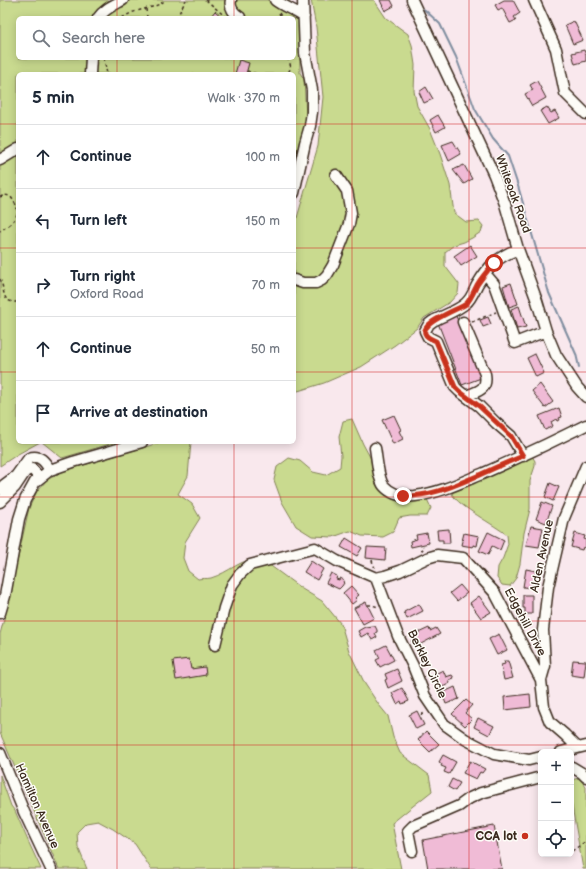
<!DOCTYPE html>
<meta charset="utf-8">
<style>
body{margin:0;font-family:"Balsamiq Sans",sans-serif;background:#f6f6f7;color:#1f2937}
.controls{position:absolute;right:12px;bottom:12px;display:grid;overflow:hidden;border-radius:6px;box-shadow:0 2px 10px #0003}
.controls button{width:36px;height:36px;display:grid;place-items:center;padding:0;border:0;border-bottom:1px solid #e0e1e3;background:#fff;color:#1f2937;font:20px sans-serif}
.stop{position:absolute;width:12px;height:12px;margin:-9px;border:3px solid #c8321e;border-radius:50%;background:#fff}
.stop.end{background:#c8321e;border-color:#fff;box-shadow:0 1px 4px #0008}
.list{margin:0;padding:0;list-style:none}
h2{display:flex;justify-content:space-between;align-items:center;height:52px;margin:0;padding:0 16px;font-size:17px}
h2 small{font-size:13px;font-weight:400;color:#747a83}
.list li{display:grid;grid-template-columns:26px 1fr auto;gap:12px;align-items:center;box-sizing:border-box;height:64px;padding:0 16px;border-top:1px solid #e0e1e3}
.list b{display:block;font-size:15px;white-space:nowrap}
.list p{margin:0;font-size:13px;white-space:nowrap;color:#747a83}
.list em{font-size:13px;font-style:normal;color:#747a83}
.icon{flex:none;width:22px;height:22px;fill:none;stroke:currentColor;stroke-width:2;stroke-linecap:round;stroke-linejoin:round}
.map{position:relative;flex:none;width:586px;height:869px;overflow:hidden}
.search{position:absolute;background:#fff;box-shadow:0 2px 10px #0003;left:16px;top:16px;width:280px;height:44px;display:flex;align-items:center;gap:10px;box-sizing:border-box;padding:0 14px;border-radius:6px;color:#747a83;font-size:15px}
.panel{position:absolute;background:#fff;box-shadow:0 2px 10px #0003;left:16px;top:72px;width:280px;height:372px;border-radius:6px}
.map>svg:first-child{display:block}
.green{fill:#c9da8f;stroke:#828256;fill-rule:evenodd}
.lines{fill:none;stroke-linecap:round;stroke-linejoin:round}
.stream{stroke:#808ea0;stroke-width:2}
.building{fill:#f0bbd6;stroke:#3b2a1e}
.minor-casing{stroke:#3b2a1e;stroke-width:13}
.path{stroke:#3b2a1e;stroke-width:1.5;stroke-dasharray:3 3;stroke-linecap:butt}
.minor{stroke:#fdfcf7;stroke-width:10}
.route{stroke:#c8321e;stroke-width:5}
.grid{fill:none;stroke:#d62828;stroke-width:1;stroke-opacity:0.55}
.poi-dot{fill:#c8321e;stroke:#fdfcf7;stroke-width:1.5}
.labels{text-anchor:middle;dominant-baseline:central;stroke-width:3;stroke-linejoin:round;paint-order:stroke}
.street-label{font-size:12px;fill:#3b2a1e;stroke:#fdfcf7}
.poi-label{font-size:12px;font-weight:bold;fill:#3b2a1e;stroke:#fdfcf7;text-anchor:end}
</style>
<div class="map">
<svg width="586" height="869" viewBox="0 0 586 869">
<rect width="100%" height="100%" fill="#f9e8ed"/>
<filter id="ink" filterUnits="userSpaceOnUse"><feTurbulence type="fractalNoise" baseFrequency=".025" numOctaves="2"/><feDisplacementMap in="SourceGraphic" scale="8" xChannelSelector="R" yChannelSelector="G"/><feConvolveMatrix kernelMatrix="1 2 1 2 8 2 1 2 1" color-interpolation-filters="sRGB"/></filter>
<g filter="url(#ink)">
<!-- green -->
<path class="green" d="M0,0H288L299,9L300,73L304,79L306,118L294,168V74H18V442H40L18,454L0,466ZM18,18H294V58H18Z
M311,0H374L386,18L408,34L412,45L415,65L414,91L417,106L430,129L440,154L450,185L454,213L466,222L479,221L483,226L481,232L472,238L464,242L454,245L445,252V266L459,284L458,293L450,302L424,318L417,328L395,345L361,367L324,383L298,391L294,389V228L318,146L323,97L316,27Z
M352,419L363,444L370,457L377,485L388,496L397,499H427L431,508L427,516H410L399,518L393,532L383,537L362,536L350,531L333,537L312,536L296,526L282,502L274,480L277,467L289,458L300,461L313,472L326,475L340,467L341,456L339,437L343,421Z
M42,442H117L62,458Z
M162,442H191L188,476L178,494L192,504L200,518L185,542L183,558L188,571L198,579C202,578 207,579 211,578C228,573 242,558 260,558L302,589L322,601L341,624L349,651L365,684L379,705L388,716L393,737L400,753L429,775L432,791L413,806L392,823L401,869H151L135,844L113,829L98,821L86,823L77,832L78,847L87,869H59L0,733V634L7,608L21,544L29,508L37,491L47,480L63,471Z
M532,456L535,461V466L530,481V509L524,533L520,564L516,578L510,586L502,585L497,578L498,567L503,558L508,544L507,535C495,525 458,506 452,494L453,491Z
M0,775L11,806L15,811L29,843L41,869H0Z
M579,778L586,787V869H583L571,800V780Z"/>
<g class="lines">
<!-- stream -->
<path class="stream" d="M420,8L425,10L440,24L456,57L475,109L493,139L508,156L518,186L549,293L576,354L579,367"/>
</g>
<!-- building -->
<path class="building" d="M380,0H391L394,6L385,11Z
M504,0H513L520,13L514,17L516,20L510,23L502,8L498,10L495,5Z
M215,11L223,18H213L211,16Z
M574,21L583,40L573,44L565,25Z
M584,50L586,55V61L575,64L572,53Z
M239,60L249,63L246,74H235Z
M537,81L546,98L532,106L525,94L533,90L530,85Z
M426,87L433,99L424,103L419,92Z
M547,107L551,113L555,111L559,118L548,124L540,111Z
M438,115L445,127L436,132L430,120Z
M453,141L461,154L449,161L442,145Z
M464,165L472,179L464,184L453,170Z
M470,245L477,256L461,266L454,256Z
M511,283L518,304L509,307L503,286Z
M519,306L526,327L517,329L511,309Z
M456,316L481,378L462,385L438,323Z
M488,317L491,324L483,327L480,320Z
M535,354L544,373L536,377L527,358Z
M540,384L553,402L545,408L532,391Z
M559,408L562,417L559,418L560,420L557,421L556,419L551,422L553,426L545,430L539,416Z
M394,415L401,430L399,431L403,439L393,444L382,420Z
M550,483L559,487L553,501L545,497Z
M542,502L552,506L546,523L536,519Z
M531,526L543,528L539,547L526,545Z
M449,529L450,543H443V540H438L437,530Z
M488,532L504,540L500,550L492,546L488,555L479,551Z
M427,533L429,543L411,547L410,541L417,539L416,535Z
M464,533L479,536L477,546L473,545V547L461,545Z
M575,533L585,536L584,539L586,540V548L583,547L582,550L571,547Z
M346,538L362,548L357,556L341,547Z
M367,547L386,548L385,560L366,558Z
M311,561L323,569L317,580L304,572Z
M526,569L536,571L533,588L523,587Z
M331,573L337,576L336,579L339,580L340,578L344,580L343,582L344,583L342,586L339,589L326,583Z
M460,585L467,593L457,601L450,593Z
M351,586L359,595L355,598L357,600L352,604L343,593Z
M523,595H532V614H525V608H523Z
M479,596L491,612L481,618L470,603Z
M366,602L374,618L363,624L354,608Z
M419,604L423,611L407,619L404,612Z
M372,626H375L377,630V632L375,633L377,637L372,640L368,633L361,637L358,631L365,627Z
M429,628L430,631L436,628L440,634L419,645L414,635Z
M499,634L507,650L497,655L489,639Z
M386,645L394,660L380,667L376,660L380,658L376,650Z
M189,659L191,669L205,667L206,675L176,680L173,661Z
M573,660L586,661L584,677L571,675Z
M504,661H508L513,678L504,680L501,665L505,664Z
M397,669L402,681L388,688L385,680L387,679L385,674Z
M443,670L446,677L452,675L454,678L449,680L450,683L443,687L442,685L439,686L433,675Z
M455,687L459,699L446,704L442,693Z
M402,688L409,701L402,704L401,701L397,704L392,693Z
M530,694L531,707L505,710L504,697Z
M466,700L472,705L465,713L472,719L465,726L452,714Z
M417,711L424,725L416,729L409,715Z
M478,718L494,726L489,735L474,727Z
M426,731L439,744L430,752L418,740Z
M443,755L456,762L449,774L444,772L446,768L441,766L442,764L439,762Z
M470,761L485,769L482,773L480,772L476,779L463,773Z
M452,779L460,783L455,791L448,787Z
M494,826L502,869H428L423,840Z"/>
<g class="lines">
<defs>
<path id="minor" d="M231,0C229,7 234,14 240,17
M275,0C284,7 295,10 304,17
M412,0L494,175L505,204L518,249L537,301L546,331L556,355L577,387L586,397
M534,0L556,49L565,93L586,114
M98,18C104,9 114,5 123,0
M90,74L91,58
M0,160L18,149
M294,193L305,143L310,126L312,112V90L305,53L303,0
M518,249C498,257 489,265 477,285C474,291 471,299 466,303C459,310 442,316 433,321L429,324L425,331L428,337L436,341L455,387L459,391L479,406L496,423L511,436L523,456
M485,274L488,277L494,284L515,343L546,331
M294,280L303,283H316L322,280L327,275L333,265L349,224L351,213L347,191L336,175
M463,322L485,374C488,390 478,391 466,396
M375,448C377,459 378,479 384,486C392,495 404,497 415,496C440,493 462,482 484,473C518,458 552,442 586,425
M0,489L4,485L16,476L29,458C40,454 45,462 50,470
M0,502L15,487L25,472L28,470L32,469L40,478
M376,578L385,576L400,571L427,558L437,555L463,558L495,593L541,680L544,707L550,722L565,735L577,747
M0,613L5,596L19,519L25,500L35,482L50,470L73,462L142,442
M215,645L224,608L232,585L240,574L250,565L315,548L337,561L376,578L398,636L413,666L425,696L444,724L465,739L494,754L529,760L541,757
M541,680L545,666L543,630L548,587L564,518L586,466
M561,752L586,746
M0,753L24,812L51,869
M571,767H572L582,773L586,777
M412,851L408,831L413,826L459,806L470,798L481,793L541,777"/>
</defs>
<!-- minor casing -->
<use href="#minor" class="minor-casing"/>
<!-- path -->
<path class="path" d="M206,0L227,18
M146,9L147,18
M279,13L282,18
M122,18C127,15 132,12 137,11C147,8 157,7 166,0
M178,18V15L186,0
M104,58L107,74
M287,58C291,64 292,68 287,74
M247,71L257,74
M0,197L5,195L10,196C24,213 16,221 0,231
M0,279C6,291 0,303 18,302
M472,322L496,312
M421,551L424,548L423,546
M372,560L373,564L375,568
M368,605H372L378,607
M411,641L415,642
M421,715L426,712
M572,851L586,841"/>
<!-- minor -->
<use href="#minor" class="minor"/>
</g>
</g>
<g class="lines" filter="url(#ink)">
<!-- route -->
<path class="route" d="M403,496C430,497 453,486 477,476C492,469 508,462 523,456L511,436L479,406L459,391L455,387L436,341C401,329 458,310 466,304C471,299 474,291 477,285C482,277 488,270 494,263"/>
</g>
<!-- grid -->
<path class="grid" d="M117,0V18M234,0V18M352,0V869M469,0V869M117,58V74M234,58V74M0,124H18M294,124H586M0,248H18M294,248H586M0,372H18M294,372H586M117,442V869M234,442V869M0,497H586M0,621H586M0,745H586"/>
<!-- markers -->
<circle class="poi-dot" cx="525" cy="836" r="4"/>
<g class="labels">
<!-- street labels -->
<g class="street-label">
<text transform="translate(513 194) rotate(70)">Whiteoak Road</text>
<text transform="translate(542 556) rotate(-78)">Alden Avenue</text>
<text transform="translate(525 622) rotate(62)">Edgehill Drive</text>
<text transform="translate(427 664) rotate(64)">Berkley Circle</text>
<text transform="translate(37 806) rotate(66)">Hamilton Avenue</text>
</g>
<!-- poi labels -->
<g class="poi-label">
<text x="517" y="836">CCA lot</text>
</g>
</g>
</svg>
<div class="controls">
<button>+</button>
<button>−</button>
<button><svg class="icon" aria-label="locate" viewBox="0 0 24 24"><circle cx="12" cy="12" r="6"/><path d="M12 2v4M12 18v4M2 12h4M18 12h4"/></svg></button>
</div>
<div class="stop" style="left:494px;top:263px"></div>
<div class="stop end" style="left:403px;top:496px"></div>
<div class="search"><svg class="icon" aria-label="search" viewBox="0 0 24 24"><circle cx="10" cy="10" r="6"/><path d="M15 15l6 6"/></svg>Search here</div>
<section class="panel">
<h2>5 min<small>Walk · 370 m</small></h2>
<ul class="list">
<li><svg class="icon" aria-label="ahead" viewBox="0 0 24 24"><path d="M12 20V5M6 11l6-6 6 6"/></svg><div><b>Continue</b></div><em>100 m</em></li>
<li><svg class="icon" aria-label="left" viewBox="0 0 24 24"><path d="M17 20v-9H6M10 6l-5 5 5 5"/></svg><div><b>Turn left</b></div><em>150 m</em></li>
<li><svg class="icon" aria-label="right" viewBox="0 0 24 24"><path d="M7 20v-9h11M14 6l5 5-5 5"/></svg><div><b>Turn right</b><p>Oxford Road</p></div><em>70 m</em></li>
<li><svg class="icon" aria-label="ahead" viewBox="0 0 24 24"><path d="M12 20V5M6 11l6-6 6 6"/></svg><div><b>Continue</b></div><em>50 m</em></li>
<li><svg class="icon" aria-label="arrive" viewBox="0 0 24 24"><path d="M6 21V4h12l-3 4 3 4H6"/></svg><div><b>Arrive at destination</b></div></li>
</ul>
</section>
</div>
